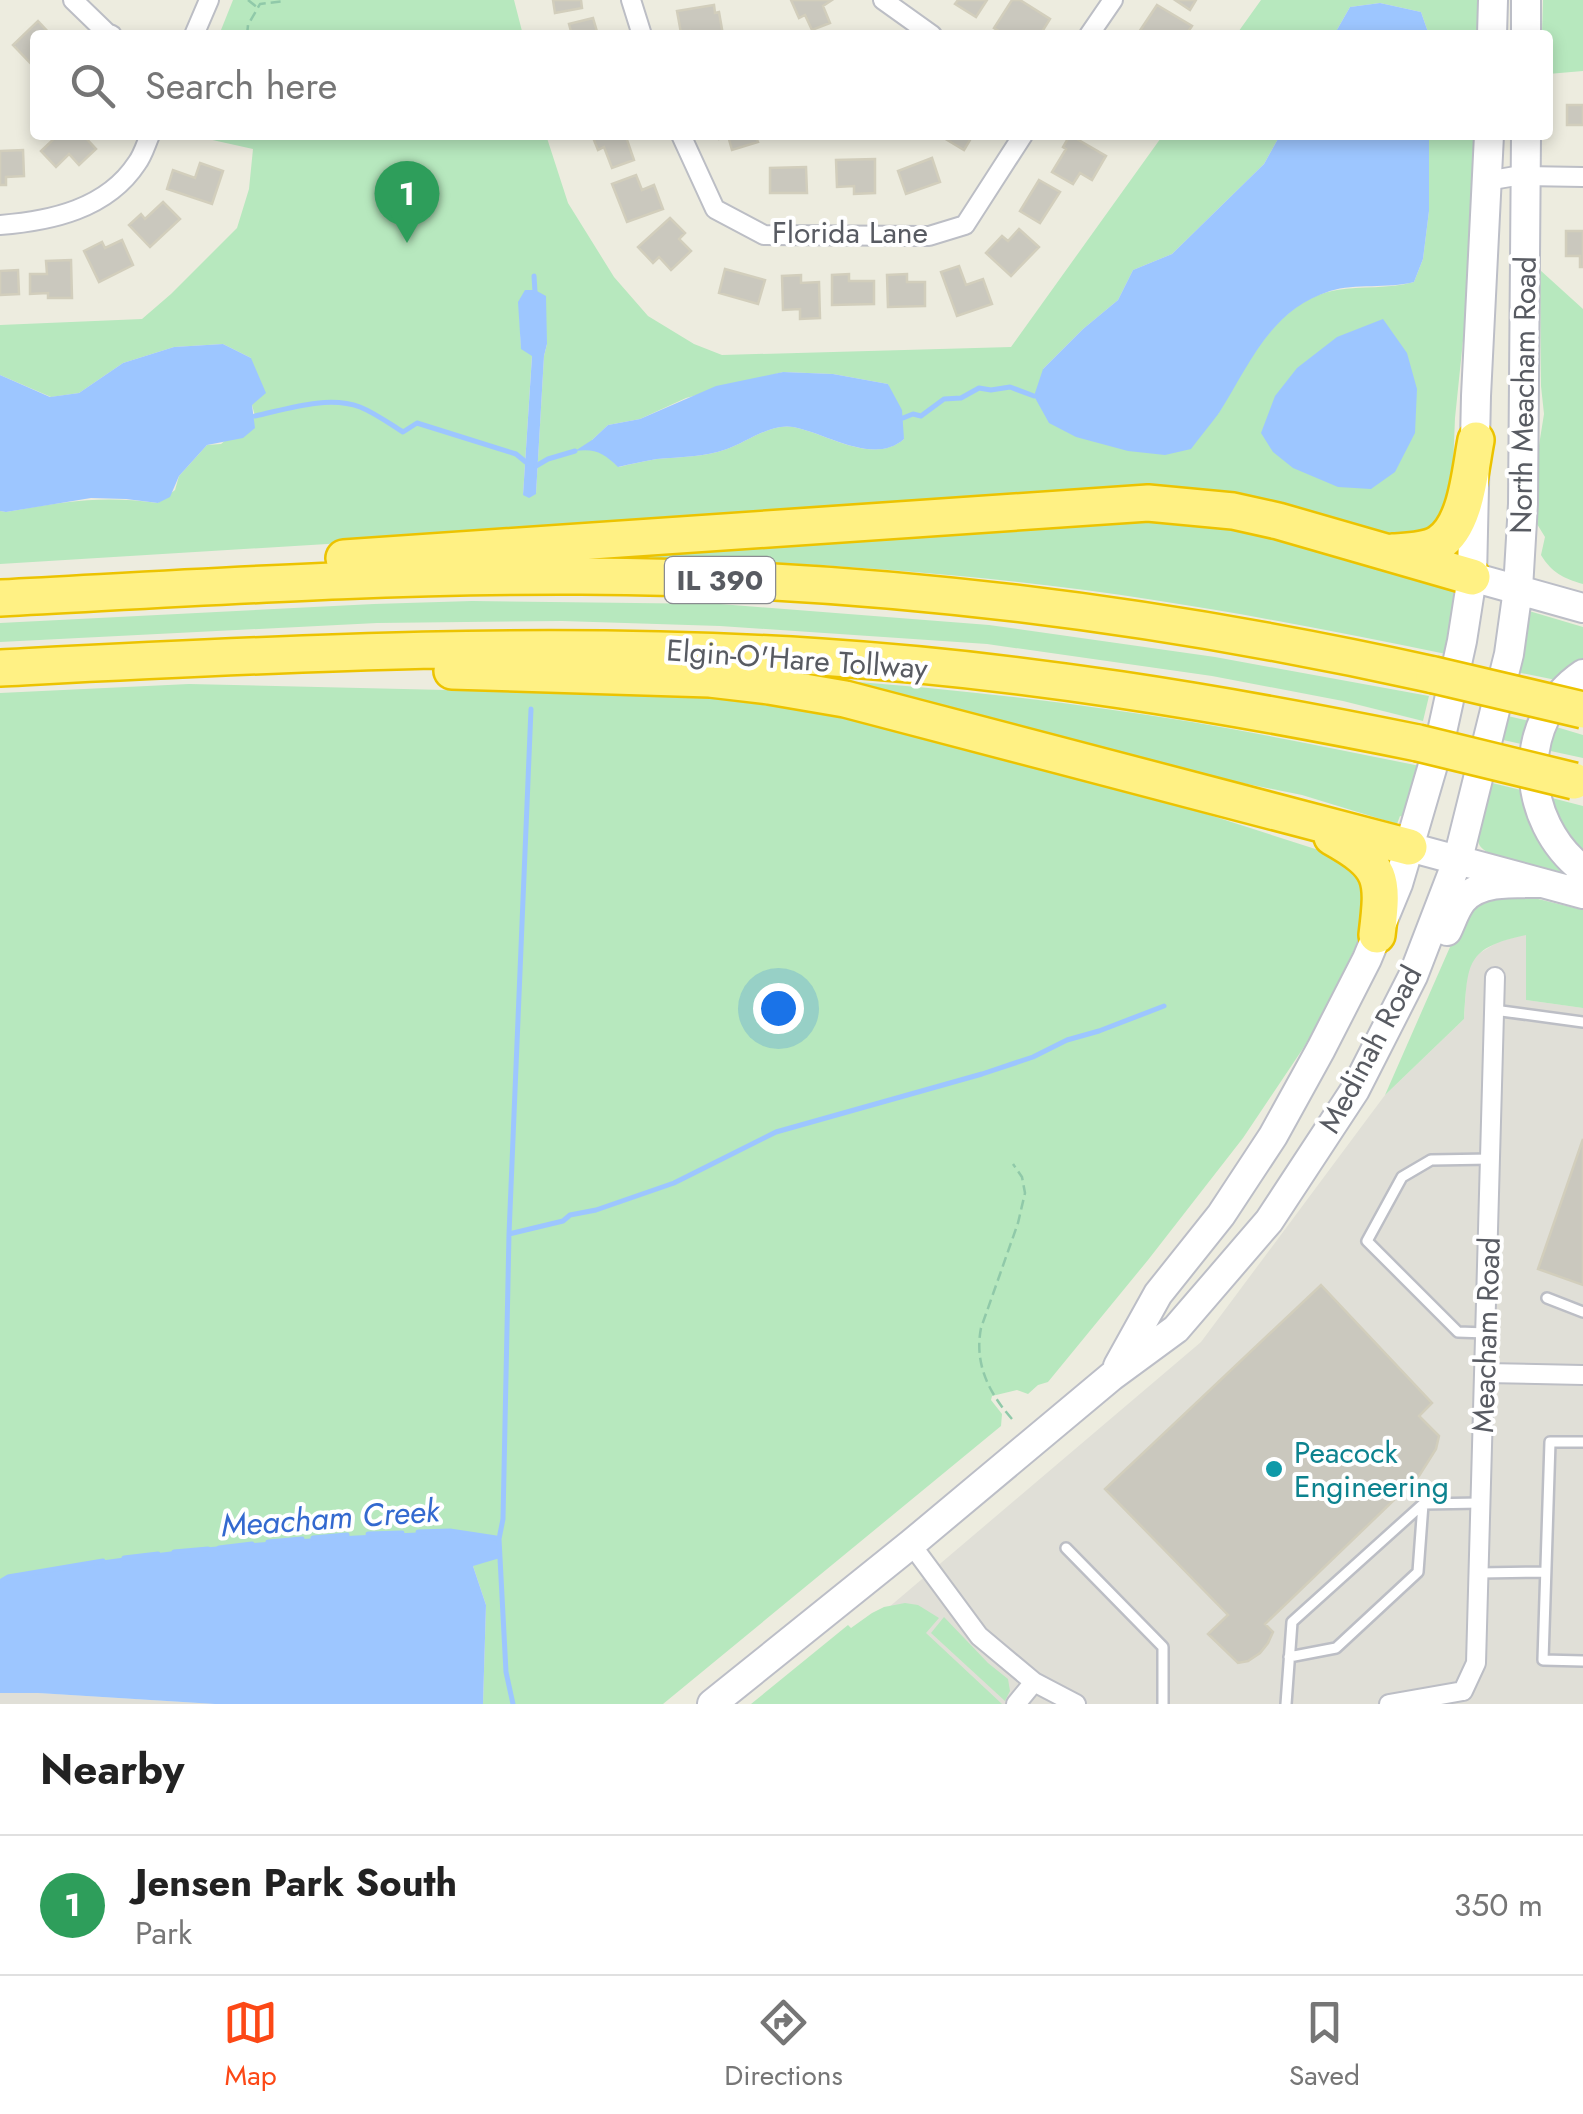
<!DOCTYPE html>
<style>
body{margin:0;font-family:Jost,sans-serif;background:#f2f2f2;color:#222}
.you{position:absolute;left:778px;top:1008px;width:35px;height:35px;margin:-25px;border:8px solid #fff;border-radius:50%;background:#1a73e8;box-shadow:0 0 0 15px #1a73e833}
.badge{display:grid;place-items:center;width:65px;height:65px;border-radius:50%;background:#fc4816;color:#fff;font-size:32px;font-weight:700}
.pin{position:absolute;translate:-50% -82px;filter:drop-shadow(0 2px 5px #0008)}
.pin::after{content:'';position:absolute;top:52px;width:35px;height:30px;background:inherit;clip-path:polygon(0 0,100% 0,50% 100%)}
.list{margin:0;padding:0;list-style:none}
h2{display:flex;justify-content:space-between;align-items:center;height:130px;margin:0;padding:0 40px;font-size:42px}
h2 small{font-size:32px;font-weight:400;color:#767676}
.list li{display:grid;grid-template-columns:65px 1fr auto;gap:30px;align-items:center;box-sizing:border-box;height:140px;padding:0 40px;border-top:2px solid #e0e0e0}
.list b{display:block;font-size:38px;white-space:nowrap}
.list p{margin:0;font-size:32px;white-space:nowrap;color:#767676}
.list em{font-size:32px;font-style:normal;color:#767676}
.icon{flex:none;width:55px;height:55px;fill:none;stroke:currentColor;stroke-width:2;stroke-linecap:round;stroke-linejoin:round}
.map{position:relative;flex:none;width:1583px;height:1704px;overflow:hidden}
.search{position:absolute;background:#fff;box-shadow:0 5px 15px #0003;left:30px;right:30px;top:30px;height:110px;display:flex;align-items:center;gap:25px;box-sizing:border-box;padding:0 35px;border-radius:10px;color:#767676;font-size:38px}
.sheet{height:270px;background:#fff}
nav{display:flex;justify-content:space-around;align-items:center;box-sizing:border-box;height:140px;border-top:2px solid #e0e0e0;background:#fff;font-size:28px;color:#767676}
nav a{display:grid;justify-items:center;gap:5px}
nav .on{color:#fc4816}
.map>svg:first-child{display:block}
.industrial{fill:#e0dfd7}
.green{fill:#b7e8be;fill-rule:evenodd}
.water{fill:#9dc6ff}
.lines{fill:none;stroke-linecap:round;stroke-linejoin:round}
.stream{stroke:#9dc6ff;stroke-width:5}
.building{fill:#cac8be;stroke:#d2cebc;stroke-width:2.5}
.service-casing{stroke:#bcbec5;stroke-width:14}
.minor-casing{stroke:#bcbec5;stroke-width:22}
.secondary-casing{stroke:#bcbec7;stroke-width:32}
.motorway-casing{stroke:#ecc300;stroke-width:40}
.path{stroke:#90c9a9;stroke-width:2.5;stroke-dasharray:10 5;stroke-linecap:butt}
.service{stroke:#fff;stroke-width:9}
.minor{stroke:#fff;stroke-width:18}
.secondary{stroke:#fff;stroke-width:28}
.motorway{stroke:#fff184;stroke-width:35}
.motorway-bridge-casing{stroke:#ecc300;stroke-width:40;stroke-linecap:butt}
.motorway-bridge{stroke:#fff184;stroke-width:35}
.culture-dot{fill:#0f9aa8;stroke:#fff;stroke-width:4}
.labels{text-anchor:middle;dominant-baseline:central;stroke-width:8;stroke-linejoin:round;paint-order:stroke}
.shield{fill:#fff;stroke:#8a8c91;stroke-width:2.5}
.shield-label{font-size:28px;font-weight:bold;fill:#585b62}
.street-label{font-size:30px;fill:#585b62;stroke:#fff}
.culture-label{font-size:30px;fill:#0d838f;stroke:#fff;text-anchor:start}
.water-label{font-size:32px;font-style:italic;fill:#3369cf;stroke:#fff}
</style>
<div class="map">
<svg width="1583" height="1704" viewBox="0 0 1583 1704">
<rect width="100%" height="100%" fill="#edecdf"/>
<!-- industrial -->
<path class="industrial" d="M1526,934V1000L1583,1008V1704H775L1201,1342L1385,1095L1464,1019L1467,972L1475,956L1498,942Z
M0,1693H38L215,1704H0Z"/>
<!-- green -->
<path class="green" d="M233,0H514L523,35H219Z
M1261,0H1479L1478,35H1429L1421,12L1380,3L1350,7L1334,35H1236Z
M1543,0H1583V71L1548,74V35H1542Z
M190,135H546L568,203L614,277L648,316L694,344L722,355L1011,347L1163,135H1280L1264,164L1172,254L1133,270L1118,300L1083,329L1043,369L1218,414C1246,367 1276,300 1337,290C1362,286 1388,289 1414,282L1423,259L1429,211V135H1474L1470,273L1455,418L1452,492L1448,509L1428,534L1395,539L1250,501L569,529L0,564V511L6,512C63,502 100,495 158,503L175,490L179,476L207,445L221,444L255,416L252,405L251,358L223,344L174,347L123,363L79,393L51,397L0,375V325L142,319L171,294L237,228L249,189L253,149ZM519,303L547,344L544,356L536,494L523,495L532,355L521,348ZM783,372L833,374L888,384L904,439C873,466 826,433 793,427C771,423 747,442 727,449C704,457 681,457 657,459C644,461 631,464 619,467L603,453L591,449L592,440L608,425L640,419L686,398Z
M1540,270L1583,309V584C1563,578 1552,573 1541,555L1545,537L1537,524L1536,464L1544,414L1541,386Z
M1141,517L1234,525L1455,588L1446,654C1349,634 1252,615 1154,600C966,571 776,560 586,556Z
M472,601L720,604L989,625L1215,657L1429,696L1423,721L1343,701L1212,676L987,644L720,626L562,621L377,623L0,642V623L374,604Z
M1529,611L1583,627V664L1561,681L1516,672Z
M833,680C925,687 1015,696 1106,709C1211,723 1316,745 1420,766L1407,818L1400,816L1397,824L1302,795L1163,767Z
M189,684L711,696L760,701L827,713L1007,760L1197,811L1331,854L1346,860L1364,882L1362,933L1319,1023L1302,1050L1243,1138L1148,1260L1048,1382L1038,1385L1028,1394L1017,1390L992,1396L991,1400L1002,1414L1001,1426L663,1704H483L486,1605L473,1566L103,1561L8,1577L0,1582V693Z
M1508,716L1534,722L1526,745L1503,740Z
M1553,726L1583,735V758L1546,750Z
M1492,783L1521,790C1530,825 1544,850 1570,874L1494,856C1489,853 1484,851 1480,846C1472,834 1488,798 1492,783Z
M1548,797L1583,806V850C1567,833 1556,818 1548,797Z
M1506,895L1534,898L1583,910V1008L1526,1000V935C1465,948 1468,963 1464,1019L1385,1095L1461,922C1476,904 1482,899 1506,895Z
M905,1603L918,1605L939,1618L926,1633L1002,1704H751L848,1625L851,1628L872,1613L884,1607Z
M944,1617L988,1663L1008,1679L1010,1691L1005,1701L931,1633Z"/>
<!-- water -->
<path class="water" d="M1380,3L1421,12L1429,35H1334L1350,7Z
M1280,135H1429V211L1423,259L1414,282C1387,289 1356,283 1330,291C1270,310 1250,364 1219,413C1210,425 1200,437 1191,449L1165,455L1128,451L1076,437L1049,423L1034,396L1043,369L1083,329L1118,300L1133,270L1172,254L1264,164Z
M525,290H535L546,296L547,344L544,356L536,494L529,498L523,495L532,356L521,349L518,302Z
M1383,319L1407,353L1417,389L1415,433L1395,472L1371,489L1338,487L1293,468L1273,452L1261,433L1275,396L1297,368L1337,337Z
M223,344L251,358L266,393L252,405L255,428L243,438L207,445L179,476L170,497L158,503L126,499L91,498L6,512L0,511V375L50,397L79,393L123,363L174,347Z
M783,372L833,374L888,384L902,410L904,439C874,466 826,433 793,427C771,423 747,442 727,449C704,457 681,457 657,459C644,461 631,464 618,467C604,453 595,448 575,451L592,440L608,425L640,419L716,386Z
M450,1531L499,1539L500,1558L473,1566L486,1605L483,1704H215L38,1693H0V1582L8,1577C153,1548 303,1537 450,1531Z"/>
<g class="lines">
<!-- stream -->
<path class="stream" d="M534,276L535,292
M255,416C287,409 328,395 360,407C375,413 390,424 403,432L417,423L516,454L527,463
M903,418L913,414L921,416L944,399L961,398L979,388L991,390L1010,387L1034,396
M536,466L548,459L575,451
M509,1234L563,1221L570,1215L596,1210L674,1183L776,1132L982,1074L1033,1057L1067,1040L1099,1031L1164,1006
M418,1532L450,1531L496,1538
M368,1534L402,1533
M313,1538L347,1535
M268,1542L302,1539
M219,1548L252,1544
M174,1552L208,1549
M124,1558L158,1554
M0,1582L8,1577L103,1561
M513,1704L506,1672L499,1539L503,1519L509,1234L531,709"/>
</g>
<!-- building -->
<path class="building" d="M553,0H581L582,8L555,13Z
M791,0H832L823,6L830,23L812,30L805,15L799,18Z
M958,0H987L976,17L955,4Z
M1012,0H1020L1050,19L1040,35H1005L994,28Z
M1175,0H1196L1190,10Z
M714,5L715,13L719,12L723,35H691L690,31L681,33L677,11Z
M1157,5L1192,26L1186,35H1137Z
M593,18L598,35H572L569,24Z
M38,21L51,35H35V68L13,45Z
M1567,105H1583V125H1567Z
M58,135H83L96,149L79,165L69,154L56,167L41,151Z
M592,135H630L626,137L634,160L612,168L604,147L598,150Z
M717,135H755L758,142L732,150L728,136L719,139Z
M939,135H973L964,150Z
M1070,135L1106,156L1092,180L1080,173L1073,184L1052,172L1066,149L1063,147Z
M23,150L24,176L6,177V185H0V151Z
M932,158L940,182L906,194L898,171Z
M875,159V193L854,194V186L837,187L836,160Z
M200,163L223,171L212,204L167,189L173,170L195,178Z
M806,167L807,193H770V168Z
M636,175L642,190L654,185L663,209L627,222L612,184Z
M1039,180L1060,192L1040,223L1020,211Z
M163,202L180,219L150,247L129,225L141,214L145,219Z
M670,218L685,233L679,239L691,251L671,270L659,257L653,263L638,247Z
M1019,229L1039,247L1011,276L986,253L1002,236L1008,241Z
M1566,231H1583V267H1580V256H1566Z
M122,240L133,265L99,282L84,251L102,242L105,248Z
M71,260L72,298H48V293L30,294V274H47L46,261Z
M959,266L966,285L983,279L992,304L957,316L941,272Z
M725,269L765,280L758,304L719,293Z
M18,270L19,294L0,295V271Z
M849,274V281H874V304L832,305V275Z
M907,274V282H925V306L888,307L887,275Z
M801,275V283L819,282L820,318L800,319V309L783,310L782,276Z
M1583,1139V1285L1538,1269Z
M1321,1285L1432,1403L1419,1416L1439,1436L1436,1449L1419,1476L1265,1624L1273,1632L1268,1643L1260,1653L1248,1661L1238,1663L1208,1634L1228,1615L1105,1489Z"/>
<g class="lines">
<defs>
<path id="service" d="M1494,1010L1583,1022
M1547,1298L1583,1312
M1486,1333L1458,1332L1367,1241L1402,1177L1431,1160L1491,1159
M1583,1442H1550L1543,1660L1583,1661
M1066,1548L1163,1647V1704
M1479,1573L1545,1572
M1289,1657L1336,1648L1418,1572L1423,1504
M1286,1704L1292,1622L1423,1504L1481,1503"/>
<path id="minor" d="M73,0L107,33L112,35
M631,0L642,35
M883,0L932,35
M194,35L209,0
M1089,35L1113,0
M681,135L715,209L764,235L929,236L965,225L1023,135
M1486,181L1516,176L1583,177
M0,225C51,221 107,209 137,163C143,155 146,144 150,135
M1485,1373L1583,1375
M911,1544L979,1636L1034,1682L1076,1704
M1463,1691L1476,1663L1495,977
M1016,1704L1034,1682
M1389,1704L1463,1691"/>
<path id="secondary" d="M1492,35L1493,0
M1526,35V0
M1472,577L1583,608
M1583,674C1514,721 1520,821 1583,870
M1409,847L1583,894
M1447,931C1452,921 1455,910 1462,901C1479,880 1516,883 1541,883
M1118,1366L1158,1294L1221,1215L1273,1136L1321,1049L1367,959L1398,884L1409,847L1440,741L1462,641L1472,577L1476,396L1489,135
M712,1704L911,1544L1112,1376L1176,1329L1269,1221L1355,1090L1413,976L1458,859L1509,654L1518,589L1523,504L1526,135"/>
<path id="motorway" d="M1393,552C1408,551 1427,551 1439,543C1467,525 1470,470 1476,440
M344,558L1148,503L1233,511L1278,521L1472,577
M0,598C193,588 387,575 581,576C867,577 1155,613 1434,675
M0,668C274,654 547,639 821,657C1022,670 1221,703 1418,743
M452,671L710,679L769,686L845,699L1409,847
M1332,837C1384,866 1384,878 1377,935"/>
</defs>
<!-- service casing -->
<use href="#service" class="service-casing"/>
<!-- minor casing -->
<use href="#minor" class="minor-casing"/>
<!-- secondary casing -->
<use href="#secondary" class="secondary-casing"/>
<!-- motorway casing -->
<use href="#motorway" class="motorway-casing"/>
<!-- path -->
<path class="path" d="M248,0L258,8
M247,35L248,25L260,4L284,1
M1012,1419C989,1393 974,1364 981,1328L1018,1223L1025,1193L1022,1177L1013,1164"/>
<!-- service -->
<use href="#service" class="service"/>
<!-- minor -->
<use href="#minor" class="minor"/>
<!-- secondary -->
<use href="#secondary" class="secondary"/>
<!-- motorway -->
<use href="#motorway" class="motorway"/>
<defs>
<path id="motorway-bridge" d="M1434,675L1583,710
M1418,743L1574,781"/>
</defs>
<!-- motorway-bridge casing -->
<use href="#motorway-bridge" class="motorway-bridge-casing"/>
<!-- motorway-bridge -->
<use href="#motorway-bridge" class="motorway-bridge"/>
</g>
<!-- markers -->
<circle class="culture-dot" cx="1274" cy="1469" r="10"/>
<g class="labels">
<!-- shield labels -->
<rect class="shield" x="665" y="557" width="110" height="46" rx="8"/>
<g class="shield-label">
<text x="720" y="580">IL 390</text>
</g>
<!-- street labels -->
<g class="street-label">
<text x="850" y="232">Florida Lane</text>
<text transform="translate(1523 395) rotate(-89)">North Meacham Road</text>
<text transform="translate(797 659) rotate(4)">Elgin-O'Hare Tollway</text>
<text transform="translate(1370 1049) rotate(-62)">Medinah Road</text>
<text transform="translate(1486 1335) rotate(-88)">Meacham Road</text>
</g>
<!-- culture labels -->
<g class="culture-label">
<text x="1294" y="1452">Peacock<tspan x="1294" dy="34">Engineering</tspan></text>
</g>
<!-- water labels -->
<g class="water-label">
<text transform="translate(330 1518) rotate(-4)">Meacham Creek</text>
</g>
</g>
</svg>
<div class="you"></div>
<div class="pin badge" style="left:407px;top:243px;background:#2e9e5b">1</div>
<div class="search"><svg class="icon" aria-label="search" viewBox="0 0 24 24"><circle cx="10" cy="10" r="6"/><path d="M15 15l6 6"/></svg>Search here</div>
</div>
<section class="sheet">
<h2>Nearby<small></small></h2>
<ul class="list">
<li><span class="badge" style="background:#2e9e5b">1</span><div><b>Jensen Park South</b><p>Park</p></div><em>350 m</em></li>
</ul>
</section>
<nav>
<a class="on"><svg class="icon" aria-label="map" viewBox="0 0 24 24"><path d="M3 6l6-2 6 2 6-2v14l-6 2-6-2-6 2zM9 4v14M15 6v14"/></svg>Map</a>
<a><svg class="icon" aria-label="directions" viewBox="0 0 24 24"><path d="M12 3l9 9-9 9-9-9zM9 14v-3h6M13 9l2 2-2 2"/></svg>Directions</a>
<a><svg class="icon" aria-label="saved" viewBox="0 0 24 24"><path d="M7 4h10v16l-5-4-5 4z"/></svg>Saved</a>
</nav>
